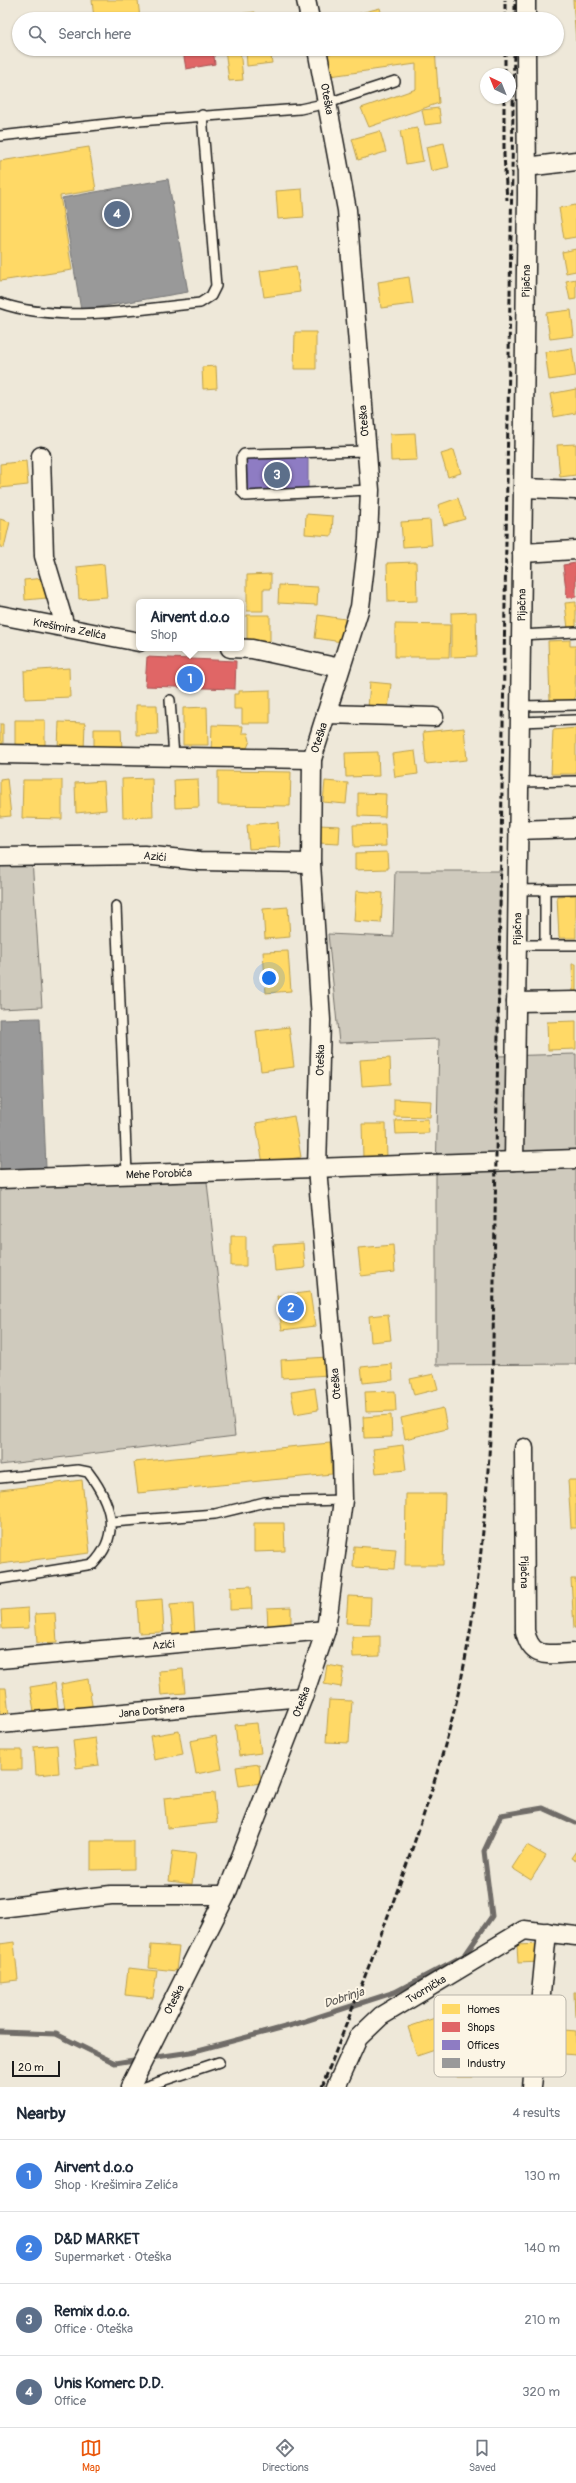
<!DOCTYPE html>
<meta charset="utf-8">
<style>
body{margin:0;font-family:Pangolin,sans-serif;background:#f6f6f7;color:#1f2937}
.compass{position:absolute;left:480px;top:68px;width:36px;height:36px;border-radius:50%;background:#fff;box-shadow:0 1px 3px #0004;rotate:317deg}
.scale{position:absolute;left:12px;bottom:10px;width:48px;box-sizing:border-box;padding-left:4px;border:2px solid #1c1c1c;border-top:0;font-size:11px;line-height:14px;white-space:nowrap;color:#1c1c1c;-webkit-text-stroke:3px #fcf5e5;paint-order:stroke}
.you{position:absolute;left:269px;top:978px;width:14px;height:14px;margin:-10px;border:3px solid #fff;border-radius:50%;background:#1a73e8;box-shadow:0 0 0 6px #1a73e833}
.badge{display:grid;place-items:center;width:26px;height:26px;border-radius:50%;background:#ea580c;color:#fff;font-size:13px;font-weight:700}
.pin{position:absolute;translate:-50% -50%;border:2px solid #fff;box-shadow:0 1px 4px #0006}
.popup{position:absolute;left:136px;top:599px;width:108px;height:52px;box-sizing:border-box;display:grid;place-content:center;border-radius:6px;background:#fff;filter:drop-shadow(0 1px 3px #0005);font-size:13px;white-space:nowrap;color:#747a83}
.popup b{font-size:15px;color:#1f2937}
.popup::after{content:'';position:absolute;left:50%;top:100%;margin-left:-8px;border:8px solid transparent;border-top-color:#fff}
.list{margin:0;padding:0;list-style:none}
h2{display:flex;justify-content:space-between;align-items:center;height:52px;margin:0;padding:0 16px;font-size:17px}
h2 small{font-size:13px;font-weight:400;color:#747a83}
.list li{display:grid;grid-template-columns:26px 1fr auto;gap:12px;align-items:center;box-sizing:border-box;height:72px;padding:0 16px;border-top:1px solid #e0e1e3}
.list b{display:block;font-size:15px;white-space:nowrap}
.list p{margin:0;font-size:13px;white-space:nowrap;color:#747a83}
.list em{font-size:13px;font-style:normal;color:#747a83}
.icon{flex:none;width:22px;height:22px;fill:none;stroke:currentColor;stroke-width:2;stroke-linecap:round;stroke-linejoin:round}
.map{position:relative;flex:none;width:576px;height:2087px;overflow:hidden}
.search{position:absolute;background:#fff;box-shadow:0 1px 3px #0004;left:12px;right:12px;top:12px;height:44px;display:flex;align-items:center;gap:10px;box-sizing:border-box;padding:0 14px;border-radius:22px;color:#747a83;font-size:15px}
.sheet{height:340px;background:#fff}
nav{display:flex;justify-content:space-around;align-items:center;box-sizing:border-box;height:56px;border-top:1px solid #e0e1e3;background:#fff;font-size:11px;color:#747a83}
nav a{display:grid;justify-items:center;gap:2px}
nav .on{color:#ea580c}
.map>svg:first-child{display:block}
.green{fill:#cfcabd;stroke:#76736c}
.homes{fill:#ffd966;stroke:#bba050}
.shops{fill:#e06666;stroke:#a55050}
.offices{fill:#8e7cc3;stroke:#6c5f91}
.industry{fill:#999;stroke:#747474}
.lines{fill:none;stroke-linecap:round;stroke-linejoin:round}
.stream{stroke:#6f6c67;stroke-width:5}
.lane-casing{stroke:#1c1c1c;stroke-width:12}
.street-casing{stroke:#1c1c1c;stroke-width:21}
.lane{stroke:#fcf5e5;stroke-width:9}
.street{stroke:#fcf5e5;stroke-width:18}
.rail{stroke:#1c1c1c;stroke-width:3;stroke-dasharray:6 3;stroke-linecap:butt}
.labels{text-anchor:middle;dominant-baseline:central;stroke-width:4;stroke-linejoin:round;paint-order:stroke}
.street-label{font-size:11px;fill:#1c1c1c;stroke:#fcf5e5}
.water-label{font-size:12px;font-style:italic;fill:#5b5854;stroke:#fcf5e5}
.key{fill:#fcf5e5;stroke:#b9b4a9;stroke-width:1}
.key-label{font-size:11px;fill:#1c1c1c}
</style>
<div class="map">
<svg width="576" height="2087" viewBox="0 0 576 2087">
<rect width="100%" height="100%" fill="#eee8d9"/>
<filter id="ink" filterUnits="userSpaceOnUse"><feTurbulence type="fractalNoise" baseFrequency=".025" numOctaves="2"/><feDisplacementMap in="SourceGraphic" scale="8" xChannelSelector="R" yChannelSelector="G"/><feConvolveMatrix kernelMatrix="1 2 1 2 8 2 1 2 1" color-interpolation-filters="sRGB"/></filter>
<g filter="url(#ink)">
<!-- green -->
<path class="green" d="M32,860L42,1007L0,1009V861Z
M395,871H501L498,1056L576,1054V1364L436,1365V1178L439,1039L339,1043L328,934L393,937Z
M207,1182L235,1436L0,1465V1187Z"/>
<!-- homes -->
<path class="homes" d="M92,0H138L140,19H94Z
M573,0H576V41Z
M380,8L383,19H354L353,15Z
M255,12L256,19H222L221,16Z
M225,49H240L243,80L229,81Z
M246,49H270L272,63L247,66Z
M367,49H435L439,103L369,127L361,108L416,89V64L330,76L328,54Z
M439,108L441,123L425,125L422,110Z
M417,128L423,161L406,164L400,131Z
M380,131L386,152L358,160L352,139Z
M444,143L449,167L431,171L426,147Z
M89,147L96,190L60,196L72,270L0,281V161Z
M302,189L304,217L278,219L276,191Z
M576,205V237L564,239L559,208Z
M576,249V271L566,273L562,252Z
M296,266L300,292L264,297L260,271Z
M409,277L413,304L381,308L378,282Z
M576,279V299L570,300L566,281Z
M571,310L574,336L550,339L546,313Z
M295,332H316V369H294Z
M572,348L576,376L549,380L545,352Z
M216,366L217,388L203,389L202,367Z
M576,389V413L554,417L550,394Z
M415,433L417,460L391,461L390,434Z
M576,444V475L560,477L557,445Z
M454,450L461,473L448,477L441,454Z
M26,461L28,485L0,488V464Z
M458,498L465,519L444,525L438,505Z
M306,514L333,516L332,536L305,534Z
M0,519L10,522L4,548L0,547Z
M430,520L432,545L403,547L401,522Z
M416,562L417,601L388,602L387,563Z
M104,564L107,597L79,599L77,567Z
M271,574V589H263V611H247V575Z
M45,578L47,598L25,600L24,580Z
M279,585L318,587L317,605L278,603Z
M576,602V629H568L565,603Z
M476,612L477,656L451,657V613Z
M247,615H270V641H247Z
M318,615L345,619L342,642L315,638Z
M395,624L450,625L449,657H395Z
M570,640V646H576L575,700L550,701L548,641Z
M69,668L70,697L25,699L24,671Z
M370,682L391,684L388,709L368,708Z
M270,690V723H242V709H234V694H239V691Z
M136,705H157L158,734L136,735Z
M207,707L208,745H183V708Z
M15,720H45V749L15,750Z
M59,722L85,723L84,750L58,749Z
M0,724H3V750H0Z
M212,725L243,726L242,733H248L250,741L247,748L242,747V753H211Z
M464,728L467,760L426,764L423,732Z
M576,728V774H551L553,730Z
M94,729H121L122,750H94Z
M415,751L418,774L395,777L392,754Z
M378,752L379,776L346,777L345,753Z
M218,771L291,772L290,806L218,805Z
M7,778L11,816L0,817V779Z
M152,778L153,817L123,818L122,779Z
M198,779L199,807L175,808L174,780Z
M23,780H62V819L22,818Z
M104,781L106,810L76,813L75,783Z
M325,781L348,783L346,804L323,802Z
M358,793L386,794L385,817L358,816Z
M278,822L280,847L249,849L247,825Z
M385,824L386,846L354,847L353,825Z
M319,825L340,826L339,844L318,843Z
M387,852L388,869L355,870V853Z
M356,891L383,893L381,923L354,921Z
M576,895V938H559L557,896Z
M288,907L290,937L265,939L263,909Z
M288,951L291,991L266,993L263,952Z
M572,964H576V992H573Z
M576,1021V1049L548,1050L547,1022Z
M289,1027L294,1067L261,1071L256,1031Z
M390,1058L391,1084L362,1086L360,1060Z
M394,1099L431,1101L430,1117L394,1116Z
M294,1116L301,1157L263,1164L256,1123Z
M428,1119L429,1133L396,1134L395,1120Z
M362,1124H386L387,1158H363Z
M231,1236H246V1266H231Z
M303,1243L305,1268L275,1271L273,1245Z
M393,1245L395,1272L361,1276L358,1248Z
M310,1292L315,1326L282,1330L277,1296Z
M388,1314L391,1340L371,1342L369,1316Z
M328,1357L329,1375L282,1378L281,1360Z
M392,1364L393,1380L363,1383L361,1367Z
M434,1374L438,1389L414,1395L410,1379Z
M315,1388L318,1410L295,1414L291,1392Z
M395,1391L396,1411L366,1412L365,1392Z
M443,1408L447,1429L405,1439L401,1418Z
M391,1415L392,1437L364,1438L363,1417Z
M330,1443L332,1474L138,1493L134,1462Z
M403,1445L406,1470L376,1473L373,1449Z
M82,1480L90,1553L0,1564V1490Z
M568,1480H576V1528H571Z
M406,1494H445L443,1565H405Z
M254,1523H284L285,1551L254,1552Z
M354,1546L396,1549L394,1569L353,1567Z
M571,1579H576V1628H574Z
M251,1586L252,1609L230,1610V1587Z
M348,1596L371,1597L370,1624L346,1623Z
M162,1599L164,1632L139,1633L137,1601Z
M193,1603L195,1634L173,1635L170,1605Z
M291,1607V1628H268L267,1608Z
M28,1608L29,1628L2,1629L1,1610Z
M55,1613L57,1642L37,1643L35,1614Z
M380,1636V1656L353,1657L352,1637Z
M327,1665L344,1668L341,1687L324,1684Z
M183,1669L185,1693L161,1695L159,1671Z
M88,1679L93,1711L66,1715L61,1684Z
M55,1683L59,1714L35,1717L30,1687Z
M0,1688H6L9,1715L0,1716Z
M329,1700L352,1701L349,1743L326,1742Z
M257,1723L261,1753L239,1756L235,1725Z
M179,1731L183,1754L154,1760L150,1736Z
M216,1736L222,1769L196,1774L190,1741Z
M95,1738L99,1765L76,1768L73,1741Z
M57,1745L59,1773L36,1775L34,1747Z
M0,1750H22V1770H0Z
M259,1764L261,1783L239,1786L236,1767Z
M214,1793L217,1823L167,1828L164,1798Z
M91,1841H134V1869L91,1870Z
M527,1845L546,1856L531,1880L512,1868Z
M173,1850L196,1853L192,1884L169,1881Z
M576,1851V1861L571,1858Z
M14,1942L18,1980L0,1982V1944Z
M539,1944L540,1962L518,1963L517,1945Z
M151,1945L179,1947L176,1971L149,1968Z
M128,1968L157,1971L153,1998L125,1995Z
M574,1992H576V2016H575Z
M521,2007L526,2028L500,2034L495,2013Z
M435,2018L444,2047L417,2056L408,2027Z
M471,2023L477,2045L452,2052L446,2029Z
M492,2028L499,2053L473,2061L471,2053L483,2050L478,2032Z
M553,2029L576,2031V2055L551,2053Z
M502,2039H529L528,2066H502Z
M456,2063H473V2077H456Z"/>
<!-- shops -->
<path class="shops" d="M195,49H213L215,64L186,69L183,51Z
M576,563V597L567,598L563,565Z
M147,657L236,661L235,689L145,686Z"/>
<!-- offices -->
<path class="offices" d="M245,457H308V492L245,493Z"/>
<!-- industry -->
<path class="industry" d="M168,179L188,292L81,310L62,198Z
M40,1018L46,1168L0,1170V1019Z"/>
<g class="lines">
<!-- stream -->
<path class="stream" d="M0,2032L56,2034L115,2063L140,2059
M150,2058L191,2052L296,2024L395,1992L465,1955L492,1916L484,1851L501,1815L543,1808L576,1823"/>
<defs>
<path id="lane" d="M0,136L125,122L300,109L328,103L395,81
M0,303C60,324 138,309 200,303L211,296L216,286L202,115
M367,451L244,454L241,458L242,492L246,496L370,490
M521,635L576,632
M170,700L174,757
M520,706L576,705
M520,722L576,720
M519,782L576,781
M545,889V945
M518,890L576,889
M116,906L127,1174
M517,945H576
M0,1478L78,1470L88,1472C111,1502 122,1534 93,1564L0,1579
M112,1522L215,1514L265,1502L343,1500
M144,2087L219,2062"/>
<g id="street">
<path d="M306,0L310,19"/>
<path d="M526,0V19"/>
<path d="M526,167L576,161"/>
<path d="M41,456L44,556L65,626"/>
<path d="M523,488L576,490"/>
<path d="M522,553L576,550"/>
<path id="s1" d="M0,615L139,642"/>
<path d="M230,648L252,649L340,668"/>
<path d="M326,714L434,717"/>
<path d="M0,754L312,759"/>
<path d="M518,830L576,828"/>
<path id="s2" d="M0,857L144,855L200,861L311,863"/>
<path d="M516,1002L576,1001"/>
<path id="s3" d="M514,1161L527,194L526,49"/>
<path id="s4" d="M0,1179L576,1159"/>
<path id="s5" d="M524,1448L525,1631C532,1662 550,1653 576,1653"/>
<path id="s6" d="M0,1659L326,1630"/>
<path id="s7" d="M0,1724L303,1697"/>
<path d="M0,1908L111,1895H226"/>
<path id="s8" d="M130,2087L226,1895L303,1697L326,1630L343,1500L342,1457L317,1168L321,1020L311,863L312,759L360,607L368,539L370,490L347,210L317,49"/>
<path id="s9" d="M336,2087L358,2038L381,2016L524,1930L576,1936"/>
<path d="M532,2087L547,1932"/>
</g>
</defs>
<!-- lane casing -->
<use href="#lane" class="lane-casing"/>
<!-- street casing -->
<use href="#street" class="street-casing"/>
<!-- lane -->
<use href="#lane" class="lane"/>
<!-- street -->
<use href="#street" class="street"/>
<!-- rail -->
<path class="rail" d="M505,19V0
M515,19V0
M505,74V49
M504,98V155L507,200
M322,2087C366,1972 414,1857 447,1738C477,1629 486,1517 492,1404L514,49"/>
</g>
</g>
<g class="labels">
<!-- street labels -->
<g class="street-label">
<text transform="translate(327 99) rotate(80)">Oteška</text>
<text stroke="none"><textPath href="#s3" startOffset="880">Pijačna</textPath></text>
<text transform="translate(364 421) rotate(-95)">Oteška</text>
<text stroke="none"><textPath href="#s3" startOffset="556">Pijačna</textPath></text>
<text stroke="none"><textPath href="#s1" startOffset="71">Krešimira Zelića</textPath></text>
<text stroke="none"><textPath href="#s8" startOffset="1394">Oteška</textPath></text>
<text stroke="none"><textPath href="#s2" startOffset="155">Azići</textPath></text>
<text stroke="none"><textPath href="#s3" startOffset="232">Pijačna</textPath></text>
<text stroke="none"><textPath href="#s8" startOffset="1070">Oteška</textPath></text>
<text stroke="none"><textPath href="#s4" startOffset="159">Mehe Porobića</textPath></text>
<text transform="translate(336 1384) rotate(-95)">Oteška</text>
<text stroke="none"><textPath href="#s5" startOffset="124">Pijačna</textPath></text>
<text stroke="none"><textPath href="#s6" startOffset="164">Azići</textPath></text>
<text stroke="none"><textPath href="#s8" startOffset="422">Oteška</textPath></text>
<text stroke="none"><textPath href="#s7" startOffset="152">Jana Doršnera</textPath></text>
<text stroke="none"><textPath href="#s9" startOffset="138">Tvornička</textPath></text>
<text stroke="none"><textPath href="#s8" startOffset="98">Oteška</textPath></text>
</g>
<!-- water labels -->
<g class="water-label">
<text transform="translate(344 1998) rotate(-18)">Dobrinja</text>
</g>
</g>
<!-- legend -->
<rect x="434" y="1995" width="132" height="82" rx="6" class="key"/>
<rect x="442" y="2004" width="18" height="10" fill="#ffd966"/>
<rect x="442" y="2022" width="18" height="10" fill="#e06666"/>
<rect x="442" y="2040" width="18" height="10" fill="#8e7cc3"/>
<rect x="442" y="2058" width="18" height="10" fill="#999"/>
<g class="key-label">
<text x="467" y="2013">Homes</text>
<text x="467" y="2031">Shops</text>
<text x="467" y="2049">Offices</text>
<text x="467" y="2067">Industry</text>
</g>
</svg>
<svg class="compass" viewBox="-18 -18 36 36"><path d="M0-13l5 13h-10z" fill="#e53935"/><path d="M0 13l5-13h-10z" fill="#747a83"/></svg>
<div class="scale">20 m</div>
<div class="you"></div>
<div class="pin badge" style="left:190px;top:679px;background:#3f7fe0">1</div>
<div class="popup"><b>Airvent d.o.o</b>Shop</div>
<div class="pin badge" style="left:291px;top:1308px;background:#3f7fe0">2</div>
<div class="pin badge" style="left:277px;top:475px;background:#5c6f8a">3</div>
<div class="pin badge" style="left:117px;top:214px;background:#5c6f8a">4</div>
<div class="search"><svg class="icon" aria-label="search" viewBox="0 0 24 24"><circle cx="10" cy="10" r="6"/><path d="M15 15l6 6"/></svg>Search here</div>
</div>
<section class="sheet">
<h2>Nearby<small>4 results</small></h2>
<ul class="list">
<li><span class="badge" style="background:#3f7fe0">1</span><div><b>Airvent d.o.o</b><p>Shop · Krešimira Zelića</p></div><em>130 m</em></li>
<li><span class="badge" style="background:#3f7fe0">2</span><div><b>D&amp;D MARKET</b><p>Supermarket · Oteška</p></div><em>140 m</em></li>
<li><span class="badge" style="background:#5c6f8a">3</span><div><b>Remix d.o.o.</b><p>Office · Oteška</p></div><em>210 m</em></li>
<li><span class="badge" style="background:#5c6f8a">4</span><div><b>Unis Komerc D.D.</b><p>Office</p></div><em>320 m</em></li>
</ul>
</section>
<nav>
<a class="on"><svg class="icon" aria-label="map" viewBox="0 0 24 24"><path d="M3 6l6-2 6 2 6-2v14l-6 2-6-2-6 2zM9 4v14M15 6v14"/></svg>Map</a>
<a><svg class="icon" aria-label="directions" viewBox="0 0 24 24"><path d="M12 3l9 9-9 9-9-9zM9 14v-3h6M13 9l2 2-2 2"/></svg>Directions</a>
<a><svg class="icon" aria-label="saved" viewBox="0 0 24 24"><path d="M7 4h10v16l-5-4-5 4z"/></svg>Saved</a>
</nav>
